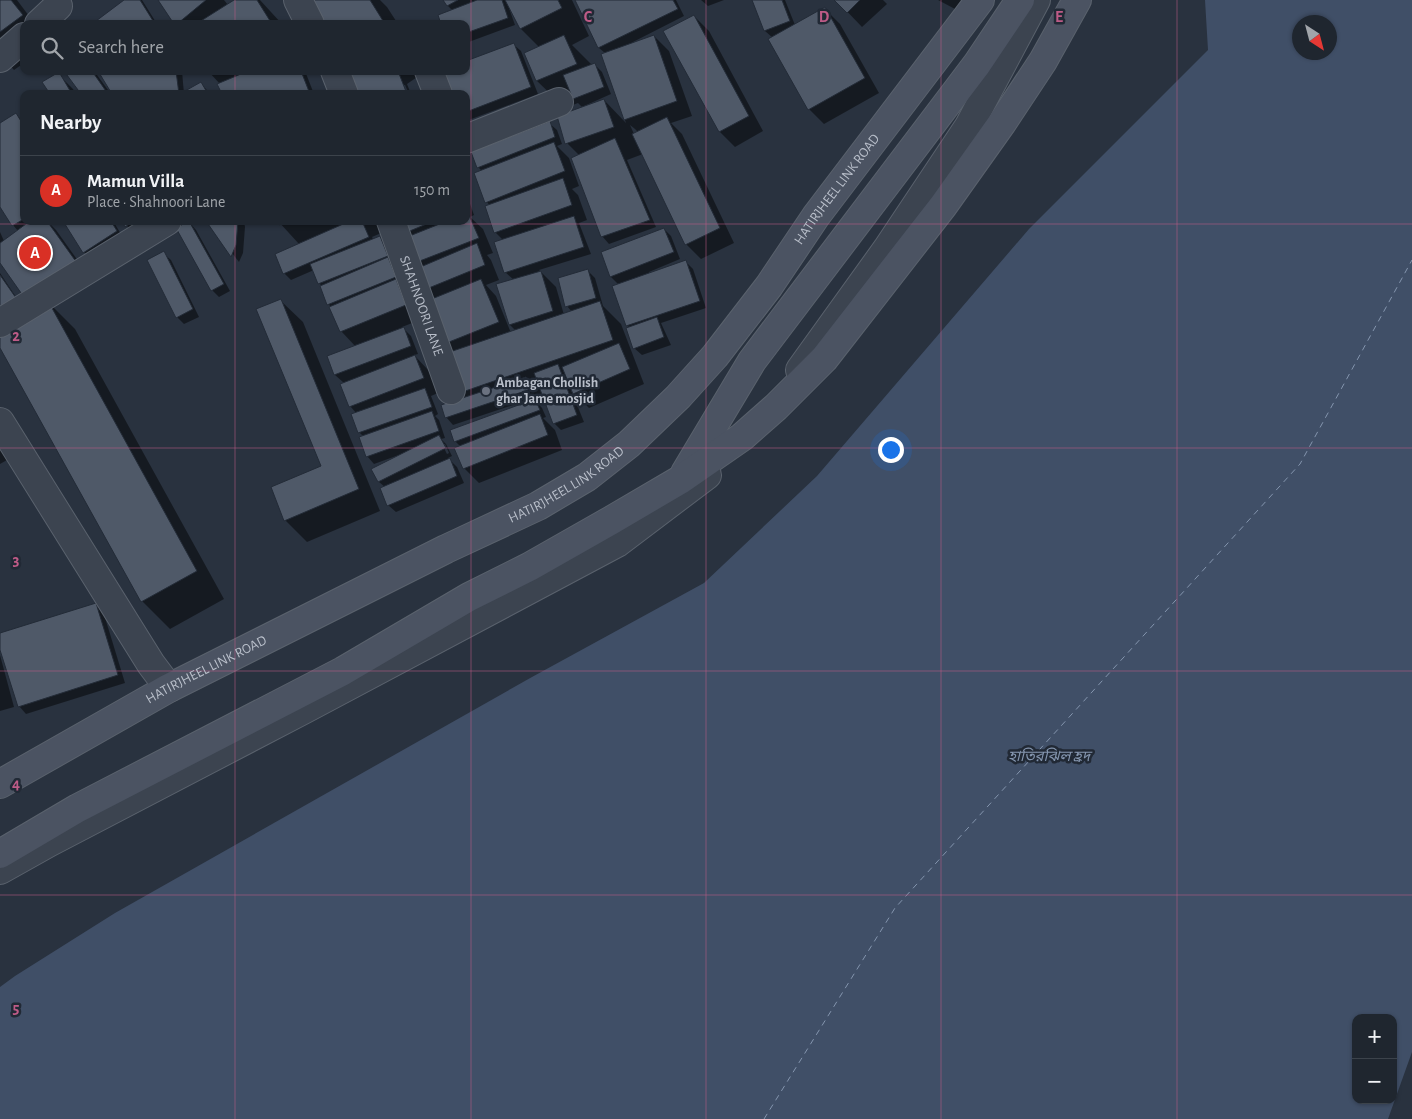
<!DOCTYPE html>
<meta charset="utf-8">
<style>
body{margin:0;font-family:"Alegreya Sans","Noto Sans Bengali",sans-serif;background:#272e37;color:#f1f3f6}
.controls{position:absolute;right:15px;bottom:15px;display:grid;overflow:hidden;border-radius:10px;box-shadow:0 1px 4px #0004}
.controls button{width:45px;height:45px;display:grid;place-items:center;padding:0;border:0;border-bottom:1px solid #3c434b;background:#1f262f;color:#f1f3f6;font:25px sans-serif}
.compass{position:absolute;left:1292px;top:15px;width:45px;height:45px;border-radius:50%;background:#1f262f;box-shadow:0 1px 4px #0004;rotate:144deg}
.you{position:absolute;left:890px;top:449px;width:18px;height:18px;margin:-12px;border:4px solid #fff;border-radius:50%;background:#1a73e8;box-shadow:0 0 0 8px #1a73e833}
.badge{display:grid;place-items:center;width:32px;height:32px;border-radius:50%;background:#d93025;color:#fff;font-size:16px;font-weight:700}
.pin{position:absolute;translate:-50% -50%;border:2px solid #fff;box-shadow:0 1px 5px #0006}
.list{margin:0;padding:0;list-style:none}
h2{display:flex;justify-content:space-between;align-items:center;height:65px;margin:0;padding:0 20px;font-size:21px}
h2 small{font-size:16px;font-weight:400;color:#a1a5aa}
.list li{display:grid;grid-template-columns:32px 1fr auto;gap:15px;align-items:center;box-sizing:border-box;height:70px;padding:0 20px;border-top:1px solid #3c434b}
.list b{display:block;font-size:19px;white-space:nowrap}
.list p{margin:0;font-size:16px;white-space:nowrap;color:#a1a5aa}
.list em{font-size:16px;font-style:normal;color:#a1a5aa}
.icon{flex:none;width:28px;height:28px;fill:none;stroke:currentColor;stroke-width:2;stroke-linecap:round;stroke-linejoin:round}
.map{position:relative;flex:none;width:1412px;height:1119px;overflow:hidden}
.search{position:absolute;background:#1f262f;box-shadow:0 1px 4px #0004;left:20px;top:20px;width:450px;height:55px;display:flex;align-items:center;gap:12px;box-sizing:border-box;padding:0 18px;border-radius:10px;color:#a1a5aa;font-size:19px}
.panel{position:absolute;background:#1f262f;box-shadow:0 1px 4px #0004;left:20px;top:90px;width:450px;height:135px;border-radius:10px}
.map>svg:first-child{display:block}
.water{fill:#404f67;fill-rule:evenodd}
.shadow{fill:#0007;fill-rule:evenodd}
.lines{fill:none;stroke-linecap:round;stroke-linejoin:round}
.ferry{stroke:#8495ae;stroke-width:1;stroke-dasharray:6 5;stroke-linecap:butt}
.building{fill:#4f5968;stroke:#232b37}
.street-casing{stroke:#5a626d;stroke-width:30}
.secondary-casing{stroke:#5a626d;stroke-width:30}
.street{stroke:#3c4450;stroke-width:28}
.secondary{stroke:#4b5362;stroke-width:28}
.grid{fill:none;stroke:#be5b87;stroke-width:1;stroke-opacity:0.55}
.worship-dot{fill:#6b7280;stroke:#212935;stroke-width:2}
.labels{text-anchor:middle;dominant-baseline:central;stroke-width:5;stroke-linejoin:round;paint-order:stroke}
.street-label{font-size:14px;fill:#b9bfca;stroke:#212935}
.poi-label{font-size:14px;font-weight:bold;fill:#b9bfca;stroke:#212935;text-anchor:start}
.water-label{font-size:15px;font-style:italic;fill:#8495ae;stroke:#212935}
.grid-label{font-size:16px;text-anchor:middle;font-weight:bold;fill:#be5b87;stroke:#212935;stroke-width:5;stroke-linejoin:round;paint-order:stroke}
</style>
<div class="map">
<svg width="1412" height="1119" viewBox="0 0 1412 1119">
<rect width="100%" height="100%" fill="#29323f"/>
<!-- water -->
<path class="water" d="M1205,0H1412V1052L1388,1119H0V987L15,976L115,913L532,677L704,583L817,476L1029,229L1208,50ZM1300,22H1330V52H1300ZM1356,1018H1393V1100H1356Z"/>
<!-- shadow -->
<path class="shadow" d="M0,0H17L35,24H24V63L14,70L0,55Z
M126,0H142L157,24H94Z
M159,0H224L228,5L237,0H260L282,24H175Z
M303,0H380L387,7L398,24H316Z
M445,0H572L589,36L572,45L592,65L594,64L602,72L611,94L582,107L578,103L565,108L537,81L525,54L539,47L521,29L510,8H509L515,25L466,43V24L448,6Z
M576,0H676L684,16L633,42L634,43L654,36L669,51L692,116L671,123L682,134L734,243L701,259L686,244L643,154L627,160L656,227L609,244L602,236L579,155L567,143L604,100L626,123L602,54L605,53L599,48ZM630,125L635,129L638,132L634,134Z
M701,0H724L708,6Z
M753,0H785L795,25L825,9L840,24L879,93L824,124L809,109L773,38L765,31Z
M836,0H883L887,4L862,27Z
M938,0H961L955,9Z
M694,16L709,31L763,131L735,147L720,132Z
M513,44L521,51L538,94L466,121V71Z
M66,71H94L111,94H82Z
M99,71H182L184,94H114Z
M208,71H305L314,94H223L220,84Z
M348,71H426L407,84L411,94H409L405,85L344,94Z
M58,74L73,89L76,94H51Z
M201,83L210,94H188Z
M16,114L24,123V221H47L56,230L91,279L52,306L75,329L224,599L170,629L142,601L0,345L35,307L0,261V232L4,241L18,231L13,225L0,205V124Z
M549,123L557,130L562,144L557,146L569,158L579,186L572,189L578,195L587,220L579,223L591,254L539,270L556,287L564,315L572,312L567,306L588,271L595,278L603,306L621,324L644,384L589,408L571,390L584,422L561,430L554,423L543,394L537,396V397L453,425L446,417L452,403L398,221H466V199L469,201L474,215L470,217L483,229L493,253L487,255L491,260L499,280L486,285L496,296L511,333L516,331L508,323L514,280L505,272L503,240L495,232L490,206L487,202L482,171L478,167Z
M65,221H113L124,239L91,259L84,252Z
M123,221H154L133,233Z
M207,221H244L245,227L243,253L239,262Z
M278,221H382L386,231L372,237L374,240L380,237L387,244L420,320L402,327L411,336L418,354L414,355L430,372L438,393L431,396L438,414L435,416L439,420L445,438L441,439L446,444L452,456L448,458L457,467L464,483L396,512L388,505L385,487L379,482L400,457L399,455L374,464L367,456L364,437L359,432L357,414L350,406L344,383L335,375L356,347L341,331L314,270L291,280L284,273L299,244ZM442,444H445L449,453L447,454Z
M189,222L196,230L230,291L219,297L212,290Z
M664,229L671,236L680,259L649,272L650,274L685,261L693,269L706,308L661,323L671,345L642,355L634,348L630,328L627,325L619,285L611,277L602,253Z
M163,253L171,260L199,317L184,324L177,317Z
M0,273L22,306L0,320Z
M281,301L303,322L380,511L307,542L285,520L323,467Z
M535,400L542,408L546,417L543,418L555,430L562,450L479,483L464,468L461,447L455,441Z
M0,449L7,460L0,464Z
M95,604L103,611L125,683L26,714L19,706L0,646V634Z
M0,655L14,707L0,711Z"/>
<g class="lines">
<!-- ferry -->
<path class="ferry" d="M764,1119L895,908L1300,464L1412,260"/>
</g>
<!-- building -->
<path class="building" d="M0,0H11L23,15L0,32Z
M124,0H140L155,24H92Z
M158,0H206L177,24H174Z
M234,0H257L272,24H196Z
M301,0H370L385,24H315Z
M443,0H458L447,6Z
M477,0H502L508,18L466,33V24H441L438,15Z
M505,0H558L562,8L520,29Z
M575,0H673L678,9L598,48Z
M752,0H782L790,21L764,31Z
M834,0H860L847,13Z
M825,7L865,78L808,110L768,39Z
M694,15L749,116L719,132L663,31Z
M564,35L577,64L536,81L524,53Z
M654,35L677,101L624,120L601,54Z
M514,43L531,87L466,112V94H443L441,71H466V61Z
M595,63L604,87L573,99L563,75Z
M64,71H92L108,94H81Z
M98,71H176L179,94H112Z
M248,71H301L310,94H222L217,84Z
M357,71H398L407,94H343L337,79Z
M59,72L72,94H50L42,82Z
M201,82L208,94H187L185,91Z
M604,99L614,127L565,144L557,116Z
M16,113L24,126V219L12,226L0,207V123Z
M667,117L720,228L685,245L632,134Z
M550,121L555,137L477,168L471,152Z
M615,138L650,220L601,237L571,158Z
M554,142L565,171L485,203L474,173Z
M563,178L572,205L494,233L485,206Z
M468,213L479,238L412,264L402,239L447,221H466V214Z
M574,216L584,247L504,273L494,242Z
M30,221H47L77,263L26,300L0,263V243Z
M63,221H111L117,231L83,253Z
M122,221H134L125,227Z
M189,221L224,284L211,291L176,228Z
M206,221H238L236,245L231,257Z
M277,221H288L279,225Z
M350,221H362L369,237L283,274L275,254Z
M397,221H434L400,235Z
M664,228L674,252L610,277L601,252Z
M380,236L388,256L318,284L310,264Z
M477,243L485,265L419,292L411,271Z
M164,251L193,309L176,318L147,260Z
M388,257L396,277L327,305L320,286Z
M686,260L700,301L626,326L612,286Z
M588,269L596,298L565,307L558,278Z
M541,271L553,311L509,325L496,284Z
M0,275L16,298L0,309Z
M396,279L406,305L340,332L329,307Z
M481,279L499,322L434,348L417,305Z
M47,299L197,571L141,602L0,348V326Z
M281,299L359,489L284,521L271,487L321,466L256,309Z
M600,301L613,340L445,398L432,358Z
M657,317L664,337L633,349L626,328Z
M404,327L411,346L334,375L327,356Z
M619,343L630,369L573,394L562,367Z
M415,355L424,378L349,407L340,384Z
M558,364L577,415L553,424L534,373Z
M526,377L531,389L445,418L441,405Z
M425,388L432,407L358,433L351,414Z
M535,399L540,410L454,442L450,430Z
M432,411L439,431L366,457L359,437Z
M540,414L548,435L463,469L454,448Z
M439,435L446,448L378,482L371,469Z
M450,458L457,476L387,506L380,488Z
M96,603L118,675L18,707L0,650V633Z"/>
<g class="lines">
<defs>
<g id="street">
<path d="M298,0L310,24"/>
<path d="M39,24L58,6"/>
<path d="M0,58L24,37"/>
<path d="M335,71L344,94"/>
<path d="M429,71L438,94"/>
<path d="M466,139L559,102"/>
<path id="s1" d="M391,221L451,390"/>
<path d="M0,323L167,221"/>
<path d="M800,370L887,249L969,126L1036,0"/>
<path d="M0,422L151,664L169,688"/>
<path d="M0,870L50,842L303,710L617,543L707,475"/>
</g>
<g id="secondary">
<path d="M685,473L752,361L977,64L1020,0"/>
<path id="s2" d="M0,784L169,688L446,549L538,506L587,477L629,444L678,397L715,356L769,286L816,216L980,0"/>
<path d="M0,854L78,808L343,671L469,597L529,567L610,521L680,480L742,437L776,407L824,359L943,206L1002,123L1043,61L1077,0"/>
</g>
</defs>
<!-- street casing -->
<use href="#street" class="street-casing"/>
<!-- secondary casing -->
<use href="#secondary" class="secondary-casing"/>
<!-- street -->
<use href="#street" class="street"/>
<!-- secondary -->
<use href="#secondary" class="secondary"/>
</g>
<!-- grid -->
<path class="grid" d="M235,0V24M471,0V1119M706,0V1119M941,0V1119M1177,0V1119M235,71V94M235,221V1119M0,224H1412M0,448H1412M0,671H1412M0,895H1412"/>
<!-- markers -->
<circle class="worship-dot" cx="486" cy="391" r="5"/>
<g class="labels">
<!-- street labels -->
<g class="street-label">
<text stroke="none"><textPath href="#s2" startOffset="1046">HATIRJHEEL LINK ROAD</textPath></text>
<text stroke="none"><textPath href="#s1" startOffset="90">SHAHNOORI LANE</textPath></text>
<text stroke="none"><textPath href="#s2" startOffset="641">HATIRJHEEL LINK ROAD</textPath></text>
<text stroke="none"><textPath href="#s2" startOffset="236">HATIRJHEEL LINK ROAD</textPath></text>
</g>
<!-- poi labels -->
<g class="poi-label">
<text x="496" y="383">Ambagan Chollish<tspan x="496" dy="16">ghar Jame mosjid</tspan></text>
</g>
<!-- water labels -->
<g class="water-label">
<text x="1049" y="756">হাতিরঝিল হ্রদ</text>
</g>
</g>
<g class="grid-label">
<text x="588" y="22">C</text>
<text x="824" y="22">D</text>
<text x="1059" y="22">E</text>
<text x="16" y="341">2</text>
<text x="16" y="565">3</text>
<text x="16" y="789">4</text>
<text x="16" y="1013">5</text>
</g>
</svg>
<div class="controls">
<button>+</button>
<button>−</button>
</div>
<svg class="compass" viewBox="-18 -18 36 36"><path d="M0-13l5 13h-10z" fill="#e53935"/><path d="M0 13l5-13h-10z" fill="#a1a5aa"/></svg>
<div class="you"></div>
<div class="pin badge" style="left:35px;top:253px">A</div>
<div class="search"><svg class="icon" aria-label="search" viewBox="0 0 24 24"><circle cx="10" cy="10" r="6"/><path d="M15 15l6 6"/></svg>Search here</div>
<section class="panel">
<h2>Nearby<small></small></h2>
<ul class="list">
<li><span class="badge">A</span><div><b>Mamun Villa</b><p>Place · Shahnoori Lane</p></div><em>150 m</em></li>
</ul>
</section>
</div>
